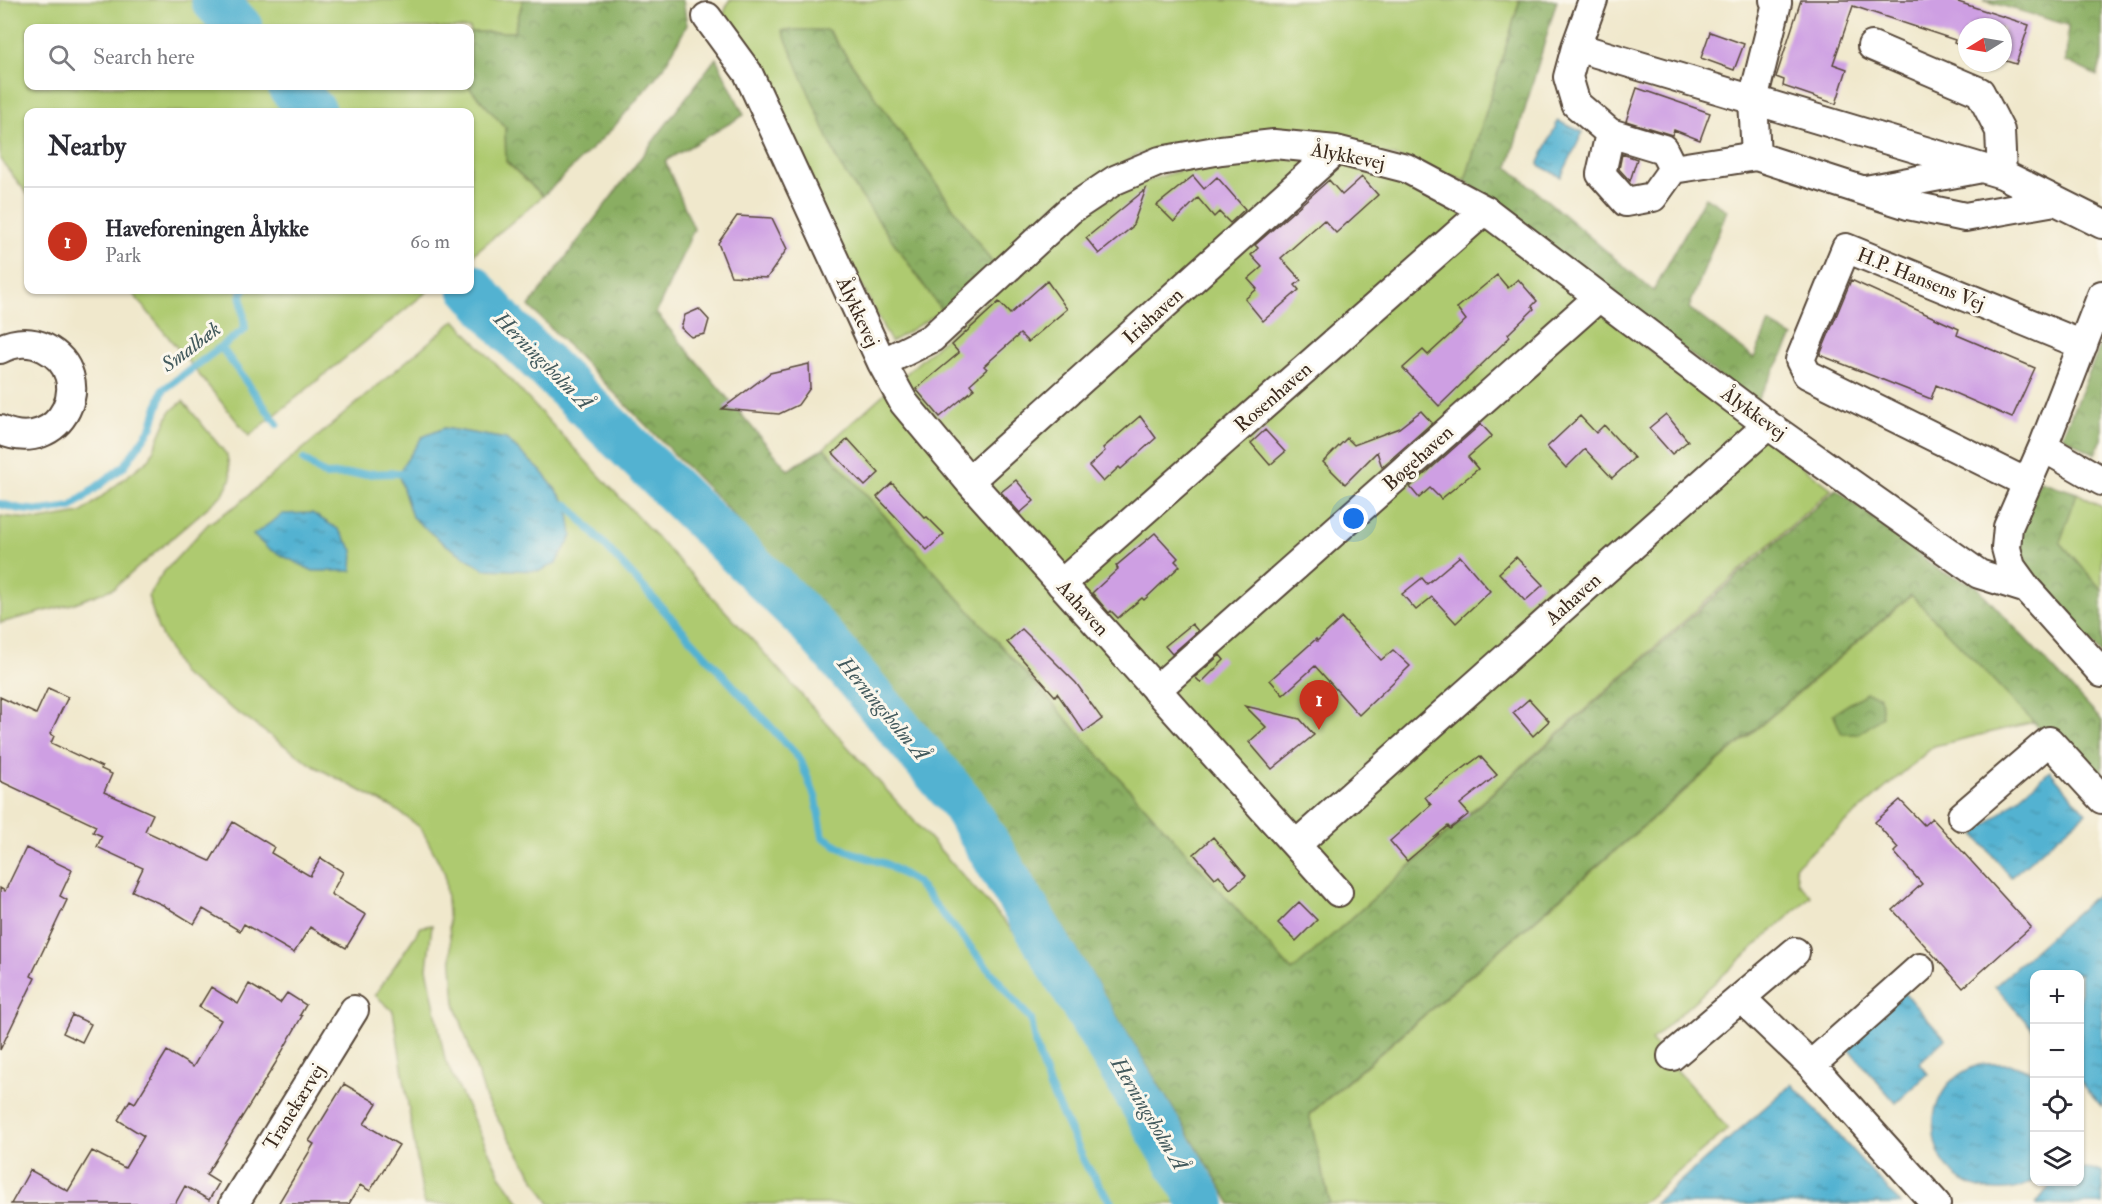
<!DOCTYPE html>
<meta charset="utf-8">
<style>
body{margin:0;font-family:"IM FELL Double Pica",serif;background:#f7f7f7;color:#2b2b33}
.controls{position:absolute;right:18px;bottom:18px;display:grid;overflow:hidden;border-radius:12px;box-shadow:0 2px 4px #0004}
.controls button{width:54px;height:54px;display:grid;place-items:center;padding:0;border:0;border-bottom:2px solid #e1e1e2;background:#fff;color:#2b2b33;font:30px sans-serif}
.compass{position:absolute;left:1958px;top:18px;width:54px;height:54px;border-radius:50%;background:#fff;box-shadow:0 2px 4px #0004;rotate:259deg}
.you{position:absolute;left:1354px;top:519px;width:21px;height:21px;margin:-15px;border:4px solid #fff;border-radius:50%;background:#1a73e8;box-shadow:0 0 0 9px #1a73e833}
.badge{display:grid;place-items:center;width:39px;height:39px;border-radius:50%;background:#c8321e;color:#fff;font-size:20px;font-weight:700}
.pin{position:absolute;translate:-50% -50px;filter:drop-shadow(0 2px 3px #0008)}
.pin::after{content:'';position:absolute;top:32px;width:21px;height:18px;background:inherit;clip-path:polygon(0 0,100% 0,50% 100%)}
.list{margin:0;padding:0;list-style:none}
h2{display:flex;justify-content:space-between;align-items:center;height:78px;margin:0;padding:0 24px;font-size:26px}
h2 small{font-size:20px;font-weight:400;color:#7c7c81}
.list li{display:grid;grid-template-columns:39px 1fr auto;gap:18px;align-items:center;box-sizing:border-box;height:108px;padding:0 24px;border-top:2px solid #e1e1e2}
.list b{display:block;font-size:22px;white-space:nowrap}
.list p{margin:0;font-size:20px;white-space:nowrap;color:#7c7c81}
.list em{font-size:20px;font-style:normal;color:#7c7c81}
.icon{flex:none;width:33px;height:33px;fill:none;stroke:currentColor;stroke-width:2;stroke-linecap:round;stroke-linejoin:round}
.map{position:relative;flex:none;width:2102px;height:1204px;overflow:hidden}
.search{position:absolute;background:#fff;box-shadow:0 2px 4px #0004;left:24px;top:24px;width:450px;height:66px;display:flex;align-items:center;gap:15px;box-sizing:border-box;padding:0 21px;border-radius:12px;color:#7c7c81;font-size:22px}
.panel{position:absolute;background:#fff;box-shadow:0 2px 4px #0004;left:24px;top:108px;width:450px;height:186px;border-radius:12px}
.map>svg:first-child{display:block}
.green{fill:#aeca70;stroke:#747a47;stroke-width:1.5;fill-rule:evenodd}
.forest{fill:url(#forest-crowns);stroke:#626c40;stroke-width:1.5}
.water{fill:url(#water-ripples);stroke:#466e78;stroke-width:1.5}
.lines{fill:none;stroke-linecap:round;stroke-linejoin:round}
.stream{stroke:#52b2d1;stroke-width:8}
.river{stroke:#52b2d1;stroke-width:46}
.building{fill:#ce9fe3}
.minor-casing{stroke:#564638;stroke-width:32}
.minor{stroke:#fff;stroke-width:28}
.labels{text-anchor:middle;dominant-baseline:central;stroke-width:6;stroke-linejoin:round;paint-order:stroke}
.street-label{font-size:20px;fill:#3b2a1e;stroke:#fbf7ec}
.water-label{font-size:21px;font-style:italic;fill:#435a5d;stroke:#fbf7ec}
</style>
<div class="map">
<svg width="2102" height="1204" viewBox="0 0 2102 1204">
<defs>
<pattern id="forest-crowns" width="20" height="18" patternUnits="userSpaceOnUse" patternTransform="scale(1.5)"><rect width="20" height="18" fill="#8aae62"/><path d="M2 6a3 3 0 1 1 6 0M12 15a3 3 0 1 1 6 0" fill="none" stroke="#728e50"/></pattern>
<pattern id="water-ripples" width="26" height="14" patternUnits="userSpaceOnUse" patternTransform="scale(1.5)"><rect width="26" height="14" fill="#52b2d1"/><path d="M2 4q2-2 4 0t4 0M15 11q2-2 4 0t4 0" fill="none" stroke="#4591a9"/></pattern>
</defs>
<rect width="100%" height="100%" fill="#fbf7ec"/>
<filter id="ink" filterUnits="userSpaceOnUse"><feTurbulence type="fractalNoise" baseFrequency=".0167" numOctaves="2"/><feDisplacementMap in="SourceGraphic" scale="12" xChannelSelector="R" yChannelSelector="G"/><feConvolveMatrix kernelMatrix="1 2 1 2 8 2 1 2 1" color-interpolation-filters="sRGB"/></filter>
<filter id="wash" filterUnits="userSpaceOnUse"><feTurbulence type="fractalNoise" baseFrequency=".008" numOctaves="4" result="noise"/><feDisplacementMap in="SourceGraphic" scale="24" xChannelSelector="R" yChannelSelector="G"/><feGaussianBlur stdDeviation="1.35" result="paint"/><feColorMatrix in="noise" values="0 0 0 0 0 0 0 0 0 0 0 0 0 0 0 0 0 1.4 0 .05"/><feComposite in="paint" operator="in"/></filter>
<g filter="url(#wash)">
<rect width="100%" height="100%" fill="#f0e8cc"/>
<!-- green -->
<path class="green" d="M0,0H523L514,32H470V28H28V86H468L505,127L506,162L543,196L470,257V112H28V195L0,159Z
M729,0L780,1L1520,0L1465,181L1394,156L1301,138L1138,154L1054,206L993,264L829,31L783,30L840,166L942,311L891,342L723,16Z
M1263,157L1342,162L1410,182L1488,227L1832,489L1292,971L824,448L1081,215L1132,186L1194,166Z
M130,290H429L249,436Z
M455,320L755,643L1050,973L1179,1204H550L487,1102L455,1003L445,874L421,828L395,809L314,766L182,674L158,629L148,596L162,574L208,524L237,505ZM444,428L506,439L541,471L568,505Z
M183,401L227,455L231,478L223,494L114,588L72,604L0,623V516L40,520L81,513L150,458L170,412Z
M2077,493L2102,507V590L2060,542Z
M1912,595L2034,722L1934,746L1795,866L1798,883L1811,896L1651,1040L1728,1129L1641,1204H1330L1309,1115Z
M432,925L427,968L445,1060L500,1175L521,1204H424L393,1011L375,995L421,927Z"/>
<!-- forest -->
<path class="forest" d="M523,0H683L687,25L664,67L613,128L543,196L506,161L505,127L468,86H470V32H514Z
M1520,0H1557L1508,167L1653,291L1705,197L1727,210L1689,308L1754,358L1769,323L1793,337L1755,404L1465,181Z
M1983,0H2102V59L2097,76L2066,61L2068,25Z
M782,30H828L993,264L942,311L840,166Z
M716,58L744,115L665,161L694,229L656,313L788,470L824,448L1292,971L1836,489L1940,571L1974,584L2102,721V793L1911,595L1309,1114L1330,1204H1231L1047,901L909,727L728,509L529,306Z
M2102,342V439L2095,454L2062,436Z
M2040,481L2077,493L2060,542L2102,590V655L2027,572L2018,528Z
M1866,693L1880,696L1882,717L1859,734H1842L1833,714Z"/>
<!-- water -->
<path class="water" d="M1558,121L1583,132L1561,177L1538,165Z
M444,428L506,439L541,471L568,505L572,536L556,563L540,571L484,569L443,543L412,517L398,473L422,437Z
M312,513L338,529L353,550L352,571H313L267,548L253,535L283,514Z
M2050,771L2086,813L2011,877L1975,835Z
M2102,890V1107L2080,1081V974H2034V1031L1995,986Z
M1904,993L1945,1039L1919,1063L1928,1074L1896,1103L1846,1046Z
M2012,1064L2028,1070L2034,1075V1180C2023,1189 2009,1191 1995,1190C1923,1188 1910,1087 1979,1065C1989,1063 2001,1064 2012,1064Z
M1792,1084L1901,1204H1654Z
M2085,1169L2102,1171V1204H2036C2053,1181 2051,1182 2080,1182V1171Z"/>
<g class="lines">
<!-- stream -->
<path class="stream" d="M221,347L277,424
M304,460L325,475L398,473L407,475
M0,504L20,509L42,511L71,507L124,466L151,428L163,390L245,329L241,293L244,290
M560,504L568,505L800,759L816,799L823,837L847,851L886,864L916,882L1031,1020L1036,1047L1049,1086L1086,1165L1112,1204"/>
<!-- river -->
<path class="river" d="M214,0L240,28
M290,86L314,112
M470,286L507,328L808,621L963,804L1203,1204"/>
</g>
<g id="blocks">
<!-- building -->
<path class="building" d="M1801,0H1952L2029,25L2016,64L2003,60V27H1967V48L1954,43L1955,40L1853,6L1833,64L1847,69L1836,104L1783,86L1784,80L1776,77Z
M1710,32L1744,44L1734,70L1701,58Z
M1637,88L1710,113L1700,140L1674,130L1672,135L1626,121Z
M1622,154L1637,159L1630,181L1619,169Z
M1193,176L1204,189L1217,177L1245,209L1230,223L1219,212L1214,217L1198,198L1174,222L1157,205Z
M1362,177L1378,195L1336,233L1324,220L1281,258L1301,280L1295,285L1299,290L1263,321L1245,299L1257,289L1248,279L1262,267L1251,255L1258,248L1255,245L1329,180L1342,195Z
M1146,189L1132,227L1099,254L1086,238Z
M737,216L772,218L787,249L767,278L731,276L718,243Z
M1497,275L1508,288L1518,279L1537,301L1532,306L1534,309L1508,334L1510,337L1439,406L1403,368L1423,350L1428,355L1466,320L1457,308Z
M1851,280L1959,329L1957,335L2035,368L2012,418L1936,385L1931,399L1820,355Z
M1047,281L1067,309L1028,342L1020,334L984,366L987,369L970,384L974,389L940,417L916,389L959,353L952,345L999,302L1010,314Z
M699,309L709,320L705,334L691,337L681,328L685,315Z
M809,364L810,388L798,405L779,414L722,409L770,373Z
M1421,411L1432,423L1382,467L1377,452L1345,484L1323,462L1347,438L1354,445L1399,428Z
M1666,414L1688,441L1672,454L1649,428Z
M1140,416L1156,438L1121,469L1119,467L1103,482L1089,466L1105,451L1103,448Z
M1580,416L1596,433L1604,425L1634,458L1612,478L1585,449L1566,468L1547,447Z
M1481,424L1492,436L1468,457L1478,469L1441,499L1430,488L1419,498L1410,487Z
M1265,430L1285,452L1270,465L1251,443Z
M848,439L879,473L865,486L833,453Z
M1016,480L1034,501L1020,513L1001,492Z
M892,483L925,518L927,517L944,534L927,550L877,497Z
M1155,533L1178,558L1175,561L1180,566L1144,600L1142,598L1118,618L1111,611L1109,613L1092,593L1118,569L1116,566Z
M1460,556L1490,591L1456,623L1432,597L1416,610L1402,594L1422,578L1427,584Z
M1516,557L1543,585L1525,601L1499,573Z
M1342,618L1381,660L1393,650L1410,666L1359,715L1315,666L1283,695L1270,680L1316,639L1317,641Z
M1192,624L1198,631L1172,654L1165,646Z
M1022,629L1076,683L1102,719L1084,732L1057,693L1055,696L1007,642Z
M1220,655L1224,660L1201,683L1195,677Z
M48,688L68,697L50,734L54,736L51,743L102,767L101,769L112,774L104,792L153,814L145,831L210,861L233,822L274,847L271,853L310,876L321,858L343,872L331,894L366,915L346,948L310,927L294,953L244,924L240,931L203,909L194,924L163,905L132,891L143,868L97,847L102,836L93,832L96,826L0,781V697L36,714Z
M1529,699L1549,721L1533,736L1513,713Z
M1245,706L1300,719L1314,735L1272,769L1249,742L1266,727Z
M1480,756L1497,775L1460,804L1469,814L1450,829L1448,826L1407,861L1390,841L1431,805L1425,797Z
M1900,800L1924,825L1932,818L2031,927L1963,988L1893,910L1922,884L1894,852L1898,848L1875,822Z
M1213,837L1246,876L1230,889L1219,875L1215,878L1194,854Z
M26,848L72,870L60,896L67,900L31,976L35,978L0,1050V888L5,891Z
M1299,902L1317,920L1296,941L1278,923Z
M249,984L280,1003L287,993L306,1005L300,1015L302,1016L275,1064L206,1175L219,1183L209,1200L185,1186L175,1204H11L30,1170L68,1191L92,1151L125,1168L144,1136L118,1120L130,1100L135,1103L167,1051L193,1067L221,1020L199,1007L211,987L238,1004Z
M72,1015L91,1024L82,1042L63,1033Z
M344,1084L377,1103L364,1124L399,1145L370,1191L360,1185L349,1204H278L314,1144L309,1141Z"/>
</g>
</g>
<g filter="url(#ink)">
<use href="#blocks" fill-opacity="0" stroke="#564638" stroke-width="1.5"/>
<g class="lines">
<defs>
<path id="minor" d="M1593,0L1576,47L2002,174
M707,17L748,73L882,363L932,338L1070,210L1115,180L1160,161L1221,150L1274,144L1336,150L1406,168L1485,210L1768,425L1979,574L2027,589
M1872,46L1980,92L2000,131L2002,174L2102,224
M1576,47L1568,77L1576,104L1610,133
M1756,156L1908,205L1965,217L2055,201
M1673,169L1663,149L1610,133L1601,174L1626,202L1653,197L1673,169L1756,156L1753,100L1777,3L1774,0
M1866,190L1977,169
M2102,295L2043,447L2008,527L2006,548L2011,567L2027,589L2102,673
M0,349C15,342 29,340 45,348C99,375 62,458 0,430
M882,363L904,403L969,481L1338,892
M2043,447L2102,481
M969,481L1336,150
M2027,483L1807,374L1800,360L1846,248L2083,345
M1061,584L1485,210
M1156,690L1599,297
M1962,816L2049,741L2102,799
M1297,844L1768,425
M1920,968L1811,1065L1936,1204
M1741,998L1811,1065
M1672,1056L1795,952
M234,1204L354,1010"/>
</defs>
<!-- minor casing -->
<use href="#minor" class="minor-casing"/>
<!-- minor -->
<use href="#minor" class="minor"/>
</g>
</g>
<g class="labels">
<!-- street labels -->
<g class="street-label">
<text transform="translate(1348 156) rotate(11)">Ålykkevej</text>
<text transform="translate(1921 279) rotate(22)">H.P. Hansens Vej</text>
<text transform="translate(858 312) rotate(65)">Ålykkevej</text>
<text transform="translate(1153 316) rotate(-42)">Irishaven</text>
<text transform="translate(1273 397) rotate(-41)">Rosenhaven</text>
<text transform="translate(1754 413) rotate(36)">Ålykkevej</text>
<text transform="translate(1418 458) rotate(-42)">Bøgehaven</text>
<text transform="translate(1573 599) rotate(-42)">Aahaven</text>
<text transform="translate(1083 608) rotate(48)">Aahaven</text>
<text transform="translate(294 1107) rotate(-58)">Tranekærvej</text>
</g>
<!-- water labels -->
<g class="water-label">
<text transform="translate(191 347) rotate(-37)">Smalbæk</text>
<text transform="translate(543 361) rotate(45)">Herningsholm Å</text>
<text transform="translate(883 709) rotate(50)">Herningsholm Å</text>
<text transform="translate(1149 1114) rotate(59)">Herningsholm Å</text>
</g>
</g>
</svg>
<div class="controls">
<button>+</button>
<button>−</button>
<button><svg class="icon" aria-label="locate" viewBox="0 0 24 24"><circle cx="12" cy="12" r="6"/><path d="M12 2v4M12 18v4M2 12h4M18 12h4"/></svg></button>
<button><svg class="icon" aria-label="layers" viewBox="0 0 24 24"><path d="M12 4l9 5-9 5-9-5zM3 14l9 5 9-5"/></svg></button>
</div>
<svg class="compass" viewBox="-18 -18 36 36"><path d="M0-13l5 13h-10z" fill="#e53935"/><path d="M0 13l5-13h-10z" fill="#7c7c81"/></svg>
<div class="you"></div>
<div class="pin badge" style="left:1319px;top:730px">1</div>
<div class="search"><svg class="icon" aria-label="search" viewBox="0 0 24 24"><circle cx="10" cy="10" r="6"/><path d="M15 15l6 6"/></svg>Search here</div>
<section class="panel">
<h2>Nearby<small></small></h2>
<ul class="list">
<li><span class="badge">1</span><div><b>Haveforeningen Ålykke</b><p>Park</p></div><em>60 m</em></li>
</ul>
</section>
</div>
